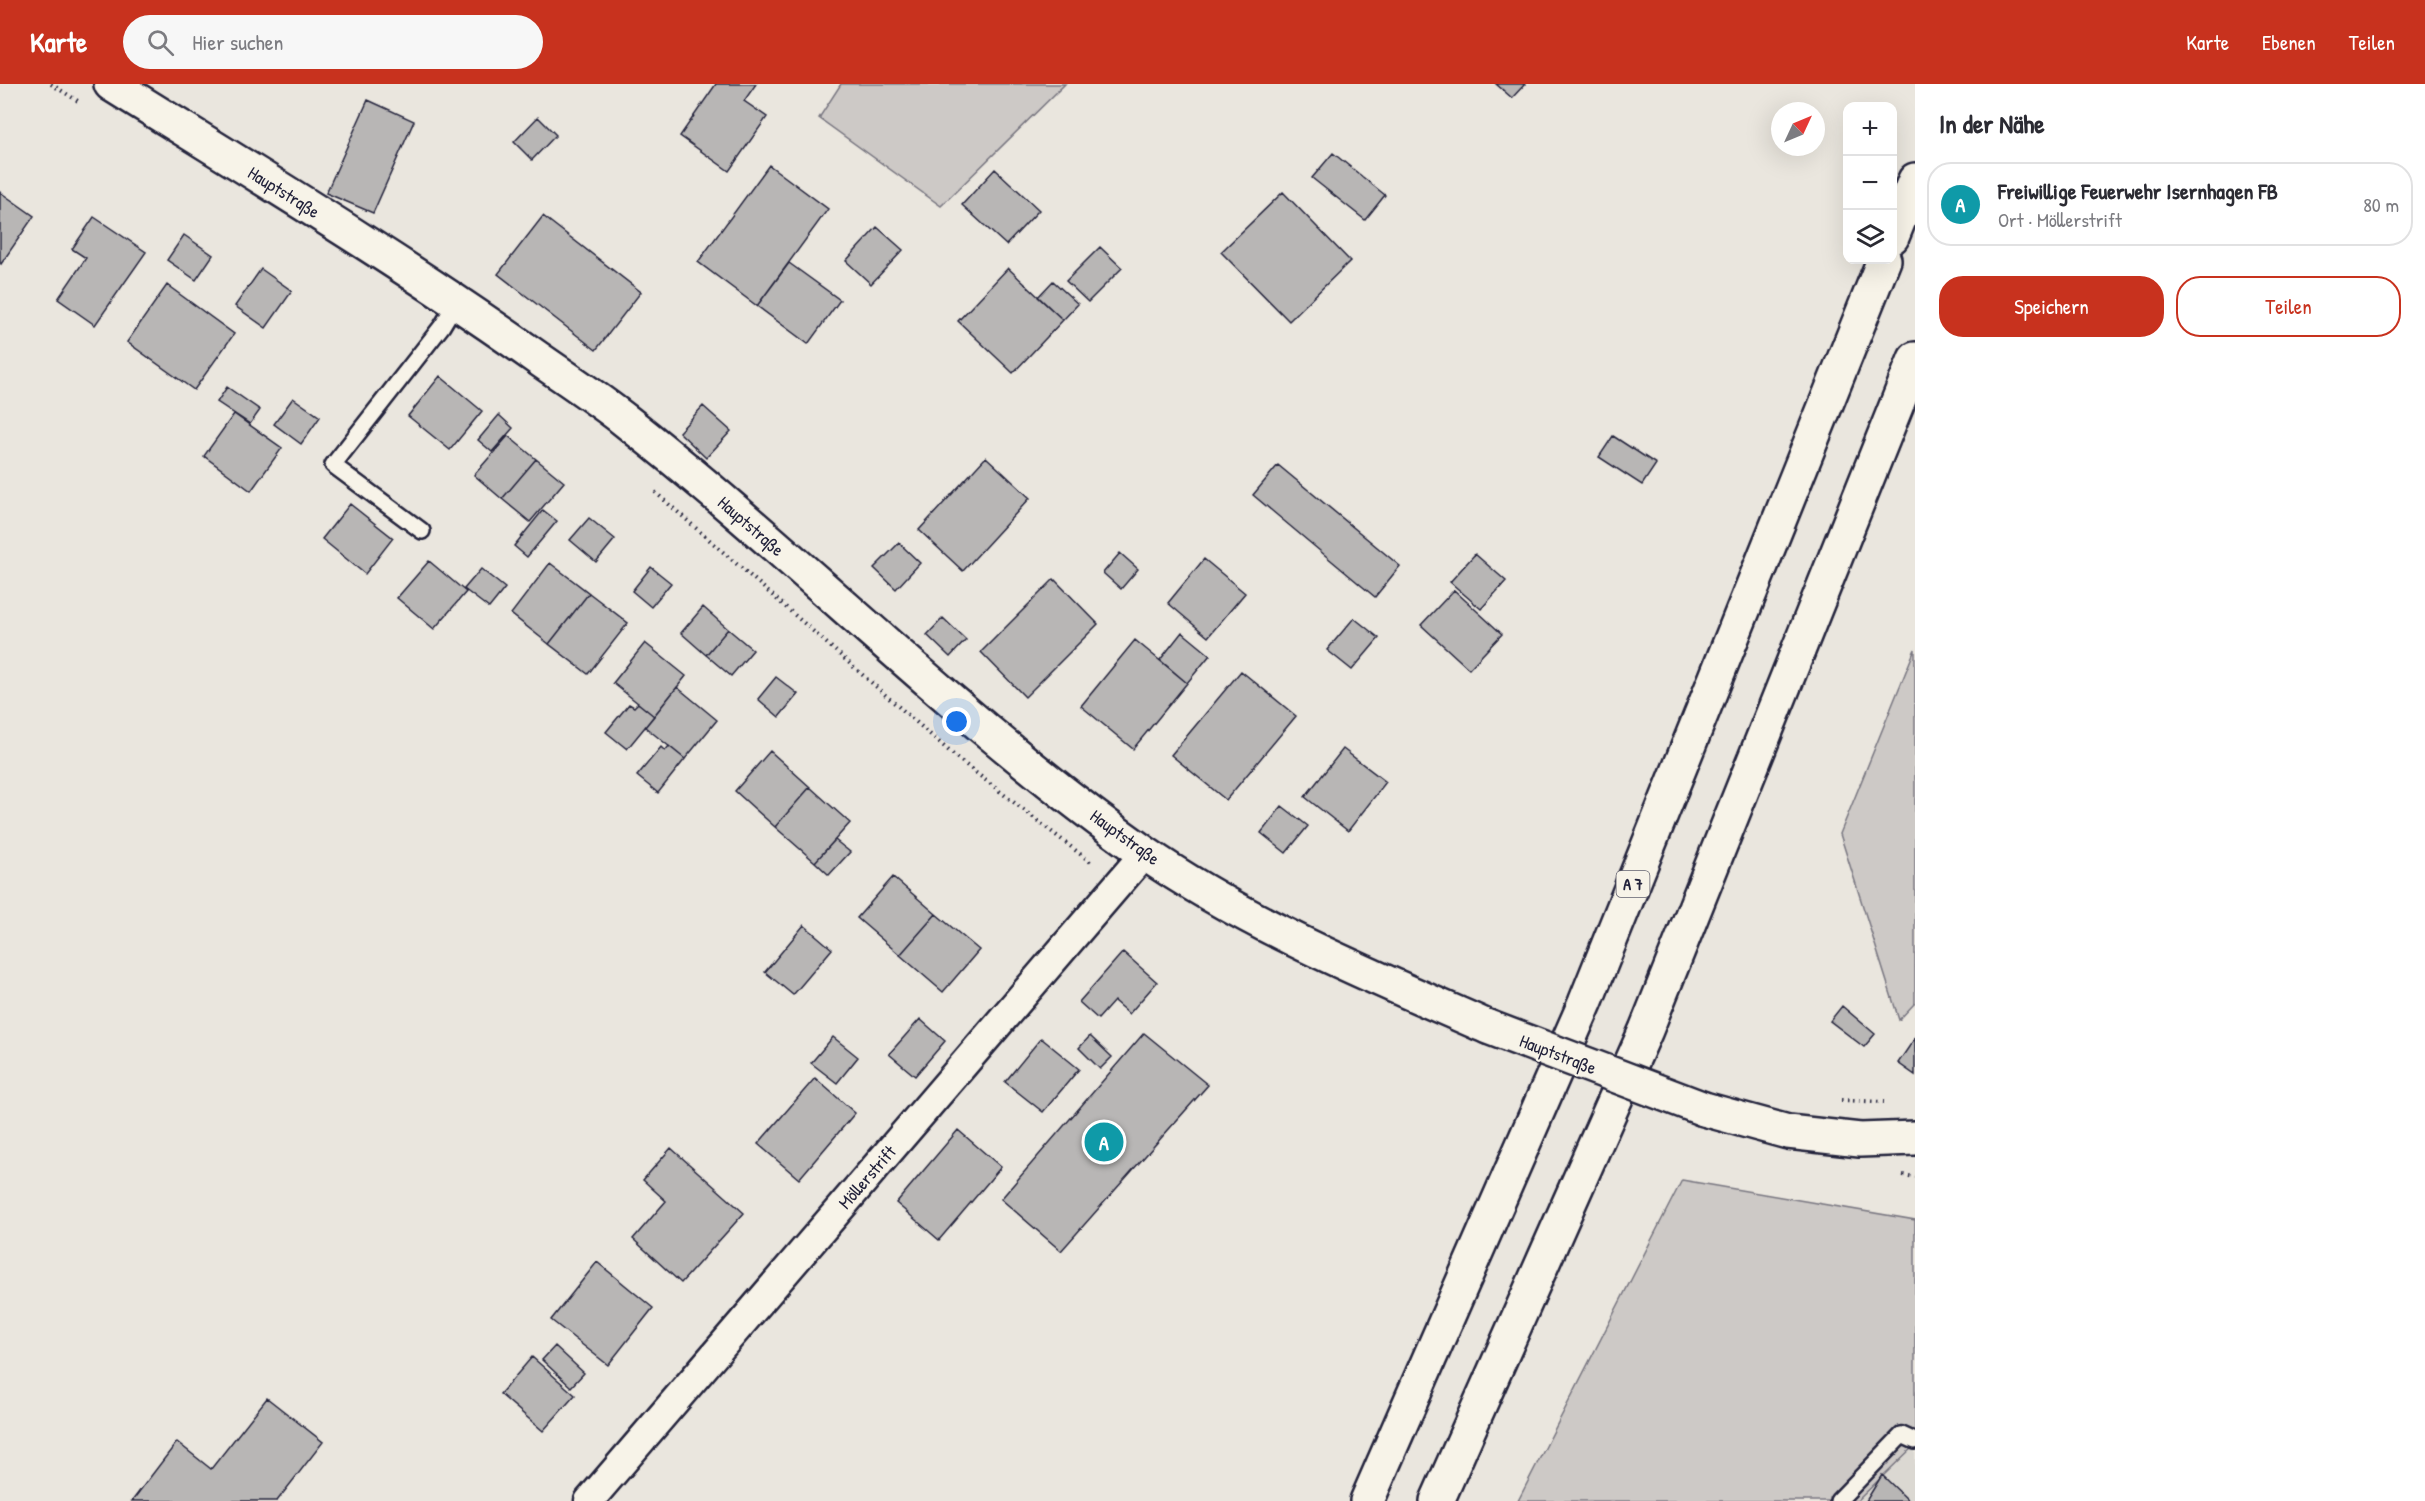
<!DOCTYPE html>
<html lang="de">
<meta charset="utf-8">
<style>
body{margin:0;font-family:"Patrick Hand",sans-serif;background:#f7f7f7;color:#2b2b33}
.controls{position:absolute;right:18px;top:18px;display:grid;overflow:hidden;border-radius:12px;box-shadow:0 6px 24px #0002}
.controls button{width:54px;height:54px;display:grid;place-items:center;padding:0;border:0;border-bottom:2px solid #e1e1e2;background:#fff;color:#2b2b33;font:30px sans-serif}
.compass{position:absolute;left:1771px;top:18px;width:54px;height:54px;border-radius:50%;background:#fff;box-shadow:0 6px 24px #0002;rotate:46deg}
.you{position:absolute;left:957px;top:638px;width:21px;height:21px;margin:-15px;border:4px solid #fff;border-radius:50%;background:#1a73e8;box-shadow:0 0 0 9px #1a73e833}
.badge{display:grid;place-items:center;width:39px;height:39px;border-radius:50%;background:#c8321e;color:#fff;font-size:20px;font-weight:700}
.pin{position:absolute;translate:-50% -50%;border:3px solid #fff;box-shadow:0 2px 6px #0006}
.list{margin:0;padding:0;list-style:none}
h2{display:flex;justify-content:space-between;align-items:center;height:78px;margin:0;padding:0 24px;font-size:26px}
h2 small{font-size:20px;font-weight:400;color:#7c7c81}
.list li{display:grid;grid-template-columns:39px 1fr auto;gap:18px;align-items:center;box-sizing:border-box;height:84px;margin:0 12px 12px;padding:0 12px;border:2px solid #e1e1e2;border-radius:24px}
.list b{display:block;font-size:22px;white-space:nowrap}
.list p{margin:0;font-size:20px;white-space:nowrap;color:#7c7c81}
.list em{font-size:20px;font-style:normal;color:#7c7c81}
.actions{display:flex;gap:12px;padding:18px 24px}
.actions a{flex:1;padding:14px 0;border:2px solid #c8321e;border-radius:24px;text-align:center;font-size:21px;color:#c8321e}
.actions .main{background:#c8321e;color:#fff}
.icon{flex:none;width:33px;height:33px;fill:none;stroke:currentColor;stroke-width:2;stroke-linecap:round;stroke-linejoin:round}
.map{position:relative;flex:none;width:1915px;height:1417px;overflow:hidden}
header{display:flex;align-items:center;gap:36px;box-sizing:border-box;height:84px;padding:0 30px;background:#c8321e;color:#fff}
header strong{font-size:28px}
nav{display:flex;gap:33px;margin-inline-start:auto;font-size:21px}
.search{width:420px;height:54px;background:#f7f7f7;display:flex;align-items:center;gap:15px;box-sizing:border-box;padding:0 21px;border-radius:33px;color:#7c7c81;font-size:22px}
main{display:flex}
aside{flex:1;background:#fff}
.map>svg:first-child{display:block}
.built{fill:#dbd8d2}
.green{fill:#cdc9c6;stroke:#787680;stroke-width:1.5}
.building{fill:#b8b6b5;stroke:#22223b;stroke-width:1.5}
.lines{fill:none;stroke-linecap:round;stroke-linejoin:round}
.lane-casing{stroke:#22223b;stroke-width:20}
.street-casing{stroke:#22223b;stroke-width:33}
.secondary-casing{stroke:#22223b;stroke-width:38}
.highway-casing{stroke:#22223b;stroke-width:38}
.path{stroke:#22223b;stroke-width:4;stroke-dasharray:1.5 4.5;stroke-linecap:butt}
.lane{stroke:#f7f3e8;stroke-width:15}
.street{stroke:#f7f3e8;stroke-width:28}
.secondary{stroke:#f7f3e8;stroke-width:33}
.highway{stroke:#f7f3e8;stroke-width:33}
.secondary-bridge-casing{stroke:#22223b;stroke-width:38;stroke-linecap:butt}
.secondary-bridge{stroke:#f7f3e8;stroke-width:33}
.labels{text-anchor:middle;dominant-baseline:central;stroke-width:4.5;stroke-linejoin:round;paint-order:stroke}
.shield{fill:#f7f3e8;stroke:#62616f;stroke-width:1.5}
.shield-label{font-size:16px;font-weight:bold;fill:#22223b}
.street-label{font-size:18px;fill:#22223b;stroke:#f7f3e8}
</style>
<header>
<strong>Karte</strong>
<div class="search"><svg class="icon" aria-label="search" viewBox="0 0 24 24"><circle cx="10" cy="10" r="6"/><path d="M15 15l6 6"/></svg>Hier suchen</div>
<nav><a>Karte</a><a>Ebenen</a><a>Teilen</a></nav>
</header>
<main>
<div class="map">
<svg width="1915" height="1417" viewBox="0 0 1915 1417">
<rect width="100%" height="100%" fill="#eae6de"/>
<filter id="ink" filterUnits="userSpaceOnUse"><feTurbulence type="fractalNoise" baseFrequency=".0167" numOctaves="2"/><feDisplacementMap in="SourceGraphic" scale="12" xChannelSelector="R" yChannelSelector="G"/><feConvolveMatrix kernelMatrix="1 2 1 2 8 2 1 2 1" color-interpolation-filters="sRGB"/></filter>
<g filter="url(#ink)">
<!-- built -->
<path class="built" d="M1915,1361V1417H1857Z"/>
<!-- green -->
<path class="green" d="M841,0H1065L941,122L819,34Z
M1915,565V919L1899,936L1840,750Z
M1682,1096L1915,1136V1361L1857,1417H1518Z"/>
<!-- building -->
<path class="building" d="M716,0H756L744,17L767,33L729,87L680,52Z
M1496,0H1525L1512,14Z
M368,16L414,37L373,129L326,109Z
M538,33L556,51L532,76L514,58Z
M1333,69L1385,111L1365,136L1312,94Z
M769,81L828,125L757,222L698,178Z
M995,85L1039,126L1006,161L962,121Z
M0,108L34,132L1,180L0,179Z
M1283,108L1350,177L1289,237L1221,168Z
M543,132L641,208L596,266L498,190Z
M94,133L146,168L95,241L58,215L86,174L72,165Z
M877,143L903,166L871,200L846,177Z
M184,151L213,171L196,196L167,176Z
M1100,163L1122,184L1088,218L1066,197Z
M789,179L840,216L808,260L757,222Z
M1008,184L1063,236L1013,289L958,237Z
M261,185L292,207L266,244L235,222Z
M1053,197L1078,220L1063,236L1038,213Z
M167,201L234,250L194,306L127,258Z
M440,292L482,327L450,366L408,332Z
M227,303L260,326L250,340L217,318Z
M293,314L320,333L301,360L274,340Z
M703,322L731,347L706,374L679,348Z
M234,330L282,364L251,407L204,372Z
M499,331L513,344L492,368L478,356Z
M508,352L536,375L502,415L474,391Z
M1613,352L1656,380L1642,401L1599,373Z
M986,373L1030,414L963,487L919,446Z
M536,375L564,398L530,438L502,415Z
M1278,381L1400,482L1375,513L1253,411Z
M350,420L393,454L365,490L322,455Z
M543,426L557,437L527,473L514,462Z
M589,434L615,455L596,478L570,456Z
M899,459L920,479L896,505L874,484Z
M1120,469L1138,485L1121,505L1103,489Z
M1475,470L1506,497L1481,525L1450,498Z
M1204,475L1245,509L1208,553L1168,519Z
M429,477L466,508L434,545L397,514Z
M550,479L589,509L549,560L511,530Z
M651,483L671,499L651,523L632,507Z
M481,485L505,504L489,524L464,505Z
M1054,495L1098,540L1025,613L981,568Z
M1454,506L1502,550L1469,585L1421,541Z
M589,509L628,539L588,590L549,560Z
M703,523L728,545L706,571L681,549Z
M943,534L966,556L950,573L927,551Z
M1354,534L1379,554L1352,586L1327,566Z
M728,545L753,566L731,592L706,571Z
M1182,548L1210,571L1187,599L1160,576Z
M1135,556L1187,599L1133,665L1081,622Z
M645,559L686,592L654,632L613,599Z
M1241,587L1296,632L1226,716L1171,671Z
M776,593L798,610L779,633L758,615Z
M677,603L717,636L685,675L645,643Z
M638,619L654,632L627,665L606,648L629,620L634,623Z
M669,662L685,675L658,709L637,692L661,663L665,667Z
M1343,665L1386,698L1348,747L1305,713Z
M770,667L810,703L775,743L735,707Z
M810,703L850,739L815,778L775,743Z
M1282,722L1308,742L1286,769L1261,749Z
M835,756L850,768L829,791L815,778Z
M893,793L936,830L900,871L857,834Z
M936,830L979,866L943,908L900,871Z
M804,841L832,865L793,911L765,888Z
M1123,868L1157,898L1129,930L1114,917L1098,935L1079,918Z
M1842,922L1875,950L1864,963L1830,937Z
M920,935L945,957L915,992L889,970Z
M1144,949L1208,1001L1061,1167L1001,1115Z
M1090,952L1112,973L1100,985L1079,964Z
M833,953L858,973L837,999L811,979Z
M1041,954L1079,985L1043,1028L1005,998Z
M1915,954V991L1898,979Z
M815,994L855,1029L799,1095L758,1060Z
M958,1046L1001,1083L939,1156L896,1119Z
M671,1064L744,1129L681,1199L633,1155L666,1117L643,1096Z
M597,1178L653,1224L608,1281L551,1236Z
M555,1262L584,1289L571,1303L542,1276Z
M532,1273L575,1311L543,1347L500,1310Z
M267,1314L323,1358L277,1417H132L177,1358L211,1385Z
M1882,1391L1909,1417H1866Z"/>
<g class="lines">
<defs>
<path id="lane" d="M422,447L333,381L442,242L457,217
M1838,1417L1902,1351L1915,1357"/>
<path id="street" d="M589,1417L1145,769"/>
<path id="secondary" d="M111,0C254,89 399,176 536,273C566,294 597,314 626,337C802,475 959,638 1143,768C1250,842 1370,891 1488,943
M1704,1025L1788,1048L1860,1056L1915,1054"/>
<path id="highway" d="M1892,153L1915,96
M1367,1417L1585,919L1884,176
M1437,1417L1646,946L1915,275"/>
</defs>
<!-- lane casing -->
<use href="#lane" class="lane-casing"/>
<!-- street casing -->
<use href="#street" class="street-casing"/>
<!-- secondary casing -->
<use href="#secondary" class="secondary-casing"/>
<!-- highway casing -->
<use href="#highway" class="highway-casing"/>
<!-- path -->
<path class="path" d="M51,0L81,19
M655,408L957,674L1093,780
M1841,1016L1884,1018
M1903,1091L1915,1093"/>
<!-- lane -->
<use href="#lane" class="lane"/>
<!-- street -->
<use href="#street" class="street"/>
<!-- secondary -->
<use href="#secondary" class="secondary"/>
<!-- highway -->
<use href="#highway" class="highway"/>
<defs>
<path id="secondary-bridge" d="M1488,943L1704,1025"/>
</defs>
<!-- secondary-bridge casing -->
<use href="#secondary-bridge" class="secondary-bridge-casing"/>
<!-- secondary-bridge -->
<use href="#secondary-bridge" class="secondary-bridge"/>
</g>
</g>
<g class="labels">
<!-- shield labels -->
<rect class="shield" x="1616.5" y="787" width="33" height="26" rx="4.5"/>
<g class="shield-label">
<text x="1633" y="800">A 7</text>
</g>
<!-- street labels -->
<g class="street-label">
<text transform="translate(284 108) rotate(32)">Hauptstraße</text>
<text transform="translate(751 442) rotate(41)">Hauptstraße</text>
<text transform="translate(1125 753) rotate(36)">Hauptstraße</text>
<text transform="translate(1558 970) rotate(21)">Hauptstraße</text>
<text transform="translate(867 1093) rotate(-49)">Möllerstrift</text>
</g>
</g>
</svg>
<div class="controls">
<button>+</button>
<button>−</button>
<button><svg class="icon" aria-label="layers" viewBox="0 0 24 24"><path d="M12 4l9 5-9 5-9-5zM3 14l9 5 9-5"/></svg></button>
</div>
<svg class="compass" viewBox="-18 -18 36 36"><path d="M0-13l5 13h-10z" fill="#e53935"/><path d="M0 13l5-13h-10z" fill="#7c7c81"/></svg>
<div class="you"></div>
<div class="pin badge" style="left:1104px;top:1058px;background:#0f9aa8">A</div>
</div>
<aside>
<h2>In der Nähe<small></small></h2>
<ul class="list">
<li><span class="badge" style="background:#0f9aa8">A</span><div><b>Freiwillige Feuerwehr Isernhagen FB</b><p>Ort · Möllerstrift</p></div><em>80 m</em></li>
</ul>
<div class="actions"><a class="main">Speichern</a><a>Teilen</a></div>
</aside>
</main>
